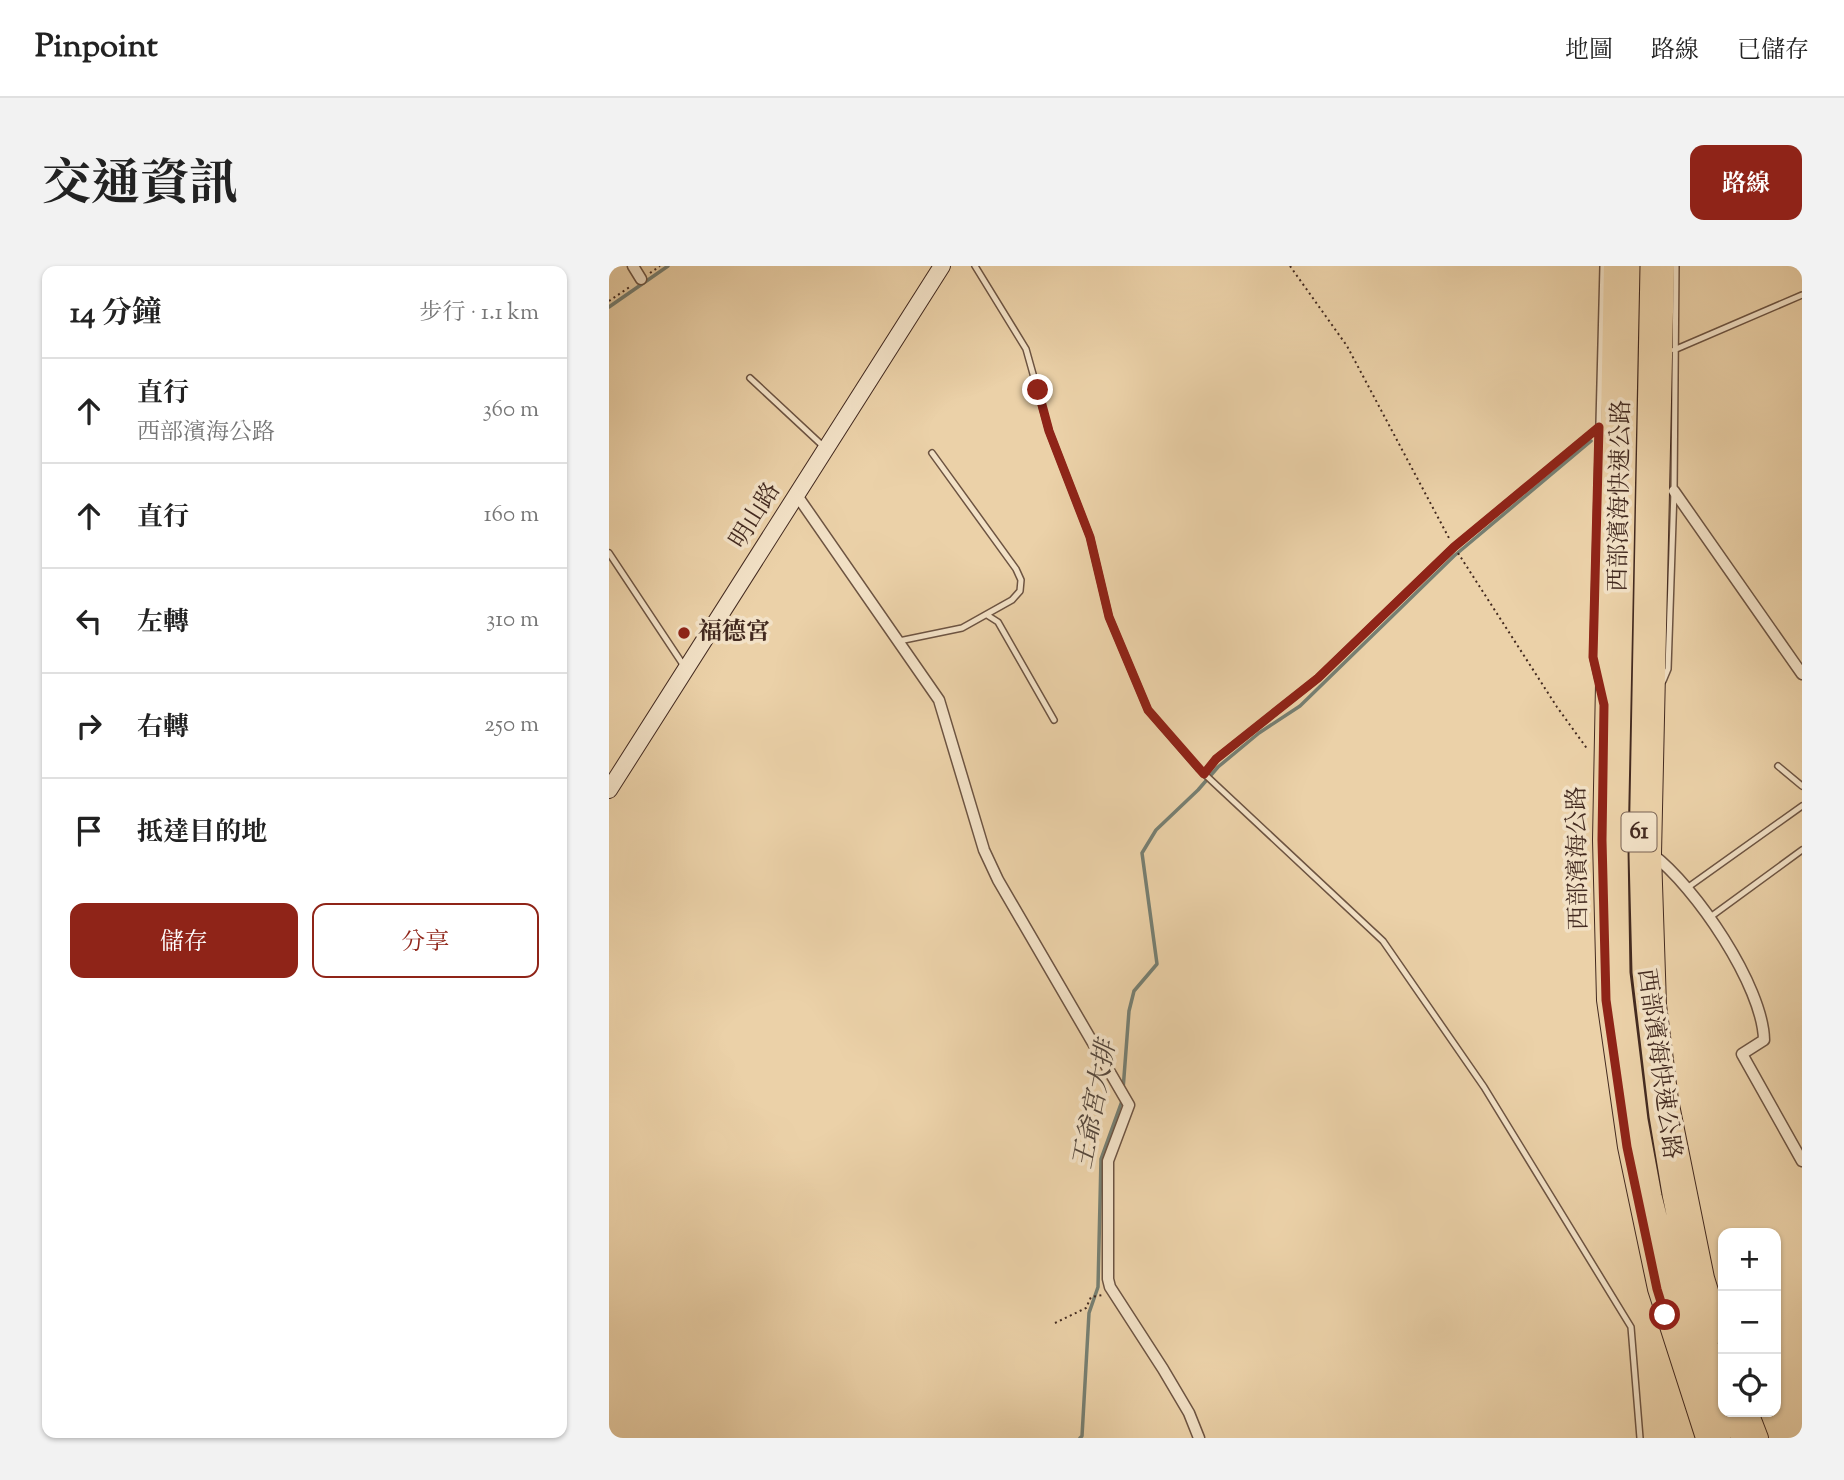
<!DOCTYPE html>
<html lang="zh-TW">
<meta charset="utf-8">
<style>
body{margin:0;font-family:"Sorts Mill Goudy","Noto Serif TC",serif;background:#f2f2f2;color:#222}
.controls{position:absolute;right:21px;bottom:21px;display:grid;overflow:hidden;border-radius:14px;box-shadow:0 2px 5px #0004}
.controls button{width:63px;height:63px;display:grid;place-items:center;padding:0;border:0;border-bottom:2px solid #e0e0e0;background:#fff;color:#222;font:35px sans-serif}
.stop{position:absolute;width:21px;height:21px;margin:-16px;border:5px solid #8f2418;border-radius:50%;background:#fff}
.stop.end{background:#8f2418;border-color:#fff;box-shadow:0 2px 7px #0008}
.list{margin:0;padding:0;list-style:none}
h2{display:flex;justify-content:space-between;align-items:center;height:91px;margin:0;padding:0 28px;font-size:30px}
h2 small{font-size:23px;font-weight:400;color:#767676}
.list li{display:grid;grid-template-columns:46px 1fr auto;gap:21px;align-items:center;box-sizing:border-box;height:105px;padding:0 28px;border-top:2px solid #e0e0e0}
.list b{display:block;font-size:26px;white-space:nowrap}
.list p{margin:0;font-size:23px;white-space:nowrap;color:#767676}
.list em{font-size:23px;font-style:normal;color:#767676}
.actions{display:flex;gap:14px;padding:21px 28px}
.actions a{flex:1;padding:16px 0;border:2px solid #8f2418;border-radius:14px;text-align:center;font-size:24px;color:#8f2418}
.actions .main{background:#8f2418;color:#fff}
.icon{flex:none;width:38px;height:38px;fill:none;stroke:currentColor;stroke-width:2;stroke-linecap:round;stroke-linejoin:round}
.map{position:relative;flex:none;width:1193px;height:1172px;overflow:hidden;border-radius:14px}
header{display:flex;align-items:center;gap:42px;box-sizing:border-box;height:98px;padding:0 35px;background:#fff;border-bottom:2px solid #e0e0e0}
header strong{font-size:33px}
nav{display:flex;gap:38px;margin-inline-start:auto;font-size:24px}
.intro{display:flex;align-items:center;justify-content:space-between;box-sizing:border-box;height:168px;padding:0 42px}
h1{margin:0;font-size:49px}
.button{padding:18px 32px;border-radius:14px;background:#8f2418;color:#fff;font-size:24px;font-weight:700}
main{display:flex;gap:42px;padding:0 42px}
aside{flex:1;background:#fff;border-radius:14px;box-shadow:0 2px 5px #0004}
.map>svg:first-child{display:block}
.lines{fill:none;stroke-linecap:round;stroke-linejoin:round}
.stream{stroke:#767f72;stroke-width:3.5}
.lane-casing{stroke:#6d5442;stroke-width:8}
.street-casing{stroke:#6d5442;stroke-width:13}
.secondary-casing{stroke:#432a20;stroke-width:18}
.primary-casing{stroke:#432a20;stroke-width:20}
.highway-casing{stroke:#432a20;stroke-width:22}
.path{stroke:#432a20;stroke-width:2;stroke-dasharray:2 3.5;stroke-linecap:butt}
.lane{stroke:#f2e1c6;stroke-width:5}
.street{stroke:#f2e1c6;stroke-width:10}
.secondary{stroke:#f2e1c6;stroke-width:16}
.primary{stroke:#ebd1a8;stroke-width:18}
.highway{stroke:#ebd1a8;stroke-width:19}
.route{stroke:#8f2418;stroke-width:9}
.poi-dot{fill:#8f2418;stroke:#f2e1c6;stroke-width:2.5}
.labels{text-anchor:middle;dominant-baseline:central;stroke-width:7;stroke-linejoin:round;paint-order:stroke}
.shield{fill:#f2e1c6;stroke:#786152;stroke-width:2}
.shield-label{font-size:23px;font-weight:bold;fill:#432a20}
.street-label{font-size:24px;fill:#432a20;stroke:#f2e1c6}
.poi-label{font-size:24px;font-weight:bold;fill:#432a20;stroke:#f2e1c6;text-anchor:start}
.water-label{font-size:26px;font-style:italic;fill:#54463b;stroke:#f2e1c6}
</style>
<header>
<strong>Pinpoint</strong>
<nav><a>地圖</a><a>路線</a><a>已儲存</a></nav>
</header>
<div class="intro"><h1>交通資訊</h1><a class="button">路線</a></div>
<main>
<aside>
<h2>14 分鐘<small>步行 · 1.1 km</small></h2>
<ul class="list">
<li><svg class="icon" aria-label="ahead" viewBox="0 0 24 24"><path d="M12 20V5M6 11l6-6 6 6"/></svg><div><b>直行</b><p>西部濱海公路</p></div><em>360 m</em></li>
<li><svg class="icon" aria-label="ahead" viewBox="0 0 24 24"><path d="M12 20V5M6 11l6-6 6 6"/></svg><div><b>直行</b></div><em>160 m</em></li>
<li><svg class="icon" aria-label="left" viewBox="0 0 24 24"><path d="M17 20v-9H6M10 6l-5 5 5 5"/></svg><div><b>左轉</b></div><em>310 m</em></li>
<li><svg class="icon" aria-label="right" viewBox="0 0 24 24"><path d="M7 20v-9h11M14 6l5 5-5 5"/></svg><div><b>右轉</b></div><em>250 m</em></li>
<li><svg class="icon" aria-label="arrive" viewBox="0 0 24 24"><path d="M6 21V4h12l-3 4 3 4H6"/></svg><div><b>抵達目的地</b></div></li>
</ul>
<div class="actions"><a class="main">儲存</a><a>分享</a></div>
</aside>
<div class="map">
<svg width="1193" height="1172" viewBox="0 0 1193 1172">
<rect width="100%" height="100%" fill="#ebd1a8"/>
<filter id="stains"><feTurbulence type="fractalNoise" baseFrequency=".00286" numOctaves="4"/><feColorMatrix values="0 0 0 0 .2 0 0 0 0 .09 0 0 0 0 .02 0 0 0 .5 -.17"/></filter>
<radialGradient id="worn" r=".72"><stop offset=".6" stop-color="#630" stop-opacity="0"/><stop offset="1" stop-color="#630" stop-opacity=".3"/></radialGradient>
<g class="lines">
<!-- stream -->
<path class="stream" d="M0,41L59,0
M514,824L520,745L525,725L548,698L533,587L547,564L589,524L609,501L650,467L691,440L845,290L982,175
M471,1172L473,1170L480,1047L489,1021L492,893L513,835"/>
<defs>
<path id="lane" d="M366,0L417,83L440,165L481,271L500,351L539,444L589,502L774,675L875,821L1022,1061L1031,1172
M1065,84L1193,29
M141,112L214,180
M0,287L75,400
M378,349L389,356L445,454
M290,375L353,362L403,334L411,325L412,314L407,303L323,187
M989,413L984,392L994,0
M1054,415L1059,403L1065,225L1067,0
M1169,500L1193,520
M595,508L607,493L709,412L845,281L990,161
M1078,622L1193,540
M1100,652L1193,584"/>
<path id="street" d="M24,0L32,13
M1065,225L1193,408
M187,228L330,434L375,584L389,614L520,839L499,895V1013L501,1021L554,1103L580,1147L590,1172
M1043,588C1086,620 1154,720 1155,774L1133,788L1193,895"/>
<path id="secondary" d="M0,524L333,0"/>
<path id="primary" d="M1004,0L993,574L997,734L1018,881L1048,1023L1096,1172
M1056,0L1043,588L1048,739L1060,834L1096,1012L1114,1070
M1140,1146L1150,1172"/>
<path id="highway" d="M1021,0L1009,582L1011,707L1029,854L1043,930L1071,1042L1112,1172
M1041,0L1030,589L1033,706L1050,850L1063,928L1085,1036L1114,1123
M1122,1146L1132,1172"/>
</defs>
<!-- lane casing -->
<use href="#lane" class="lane-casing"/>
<!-- street casing -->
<use href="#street" class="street-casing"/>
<!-- secondary casing -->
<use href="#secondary" class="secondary-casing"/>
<!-- primary casing -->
<use href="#primary" class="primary-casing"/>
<!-- highway casing -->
<use href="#highway" class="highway-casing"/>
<!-- path -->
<path class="path" d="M681,0L738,80L841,274
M41,7L51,0
M0,35L22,20
M849,287L948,441L979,484
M446,1057L477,1042L482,1031L494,1029"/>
<!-- lane -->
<use href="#lane" class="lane"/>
<!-- street -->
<use href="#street" class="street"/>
<!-- secondary -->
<use href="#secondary" class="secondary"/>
<!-- primary -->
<use href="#primary" class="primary"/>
<!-- highway -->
<use href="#highway" class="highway"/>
</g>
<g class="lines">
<!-- route -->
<path class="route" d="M429,124L440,165L481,271L500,351L539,444L595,508L607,493L709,412L845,281L990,161L984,391L995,439L993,574L997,734L1018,881L1048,1023L1056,1049"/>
</g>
<!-- markers -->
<circle class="poi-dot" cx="75" cy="367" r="7"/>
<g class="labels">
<!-- shield labels -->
<rect class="shield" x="1012.5" y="546.5" width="35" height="39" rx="5"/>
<g class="shield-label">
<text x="1030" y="566">61</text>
</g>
<!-- street labels -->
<g class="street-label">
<text transform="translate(1012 230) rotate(-89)">西部濱海快速公路</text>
<text transform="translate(147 250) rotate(-58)">明山路</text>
<text transform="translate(970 592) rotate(-91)">西部濱海公路</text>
<text transform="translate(1049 798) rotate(82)">西部濱海快速公路</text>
</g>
<!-- poi labels -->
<g class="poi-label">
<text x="89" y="367">福德宮</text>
</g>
<!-- water labels -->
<g class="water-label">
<text transform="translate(487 839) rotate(-79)">王爺宮大排</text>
</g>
</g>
<rect width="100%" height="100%" filter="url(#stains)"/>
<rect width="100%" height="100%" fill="url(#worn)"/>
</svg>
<div class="controls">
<button>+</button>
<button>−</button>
<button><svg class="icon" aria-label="locate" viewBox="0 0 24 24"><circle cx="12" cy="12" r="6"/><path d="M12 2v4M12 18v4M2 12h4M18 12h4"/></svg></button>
</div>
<div class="stop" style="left:1056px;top:1049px"></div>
<div class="stop end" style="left:429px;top:124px"></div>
</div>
</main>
